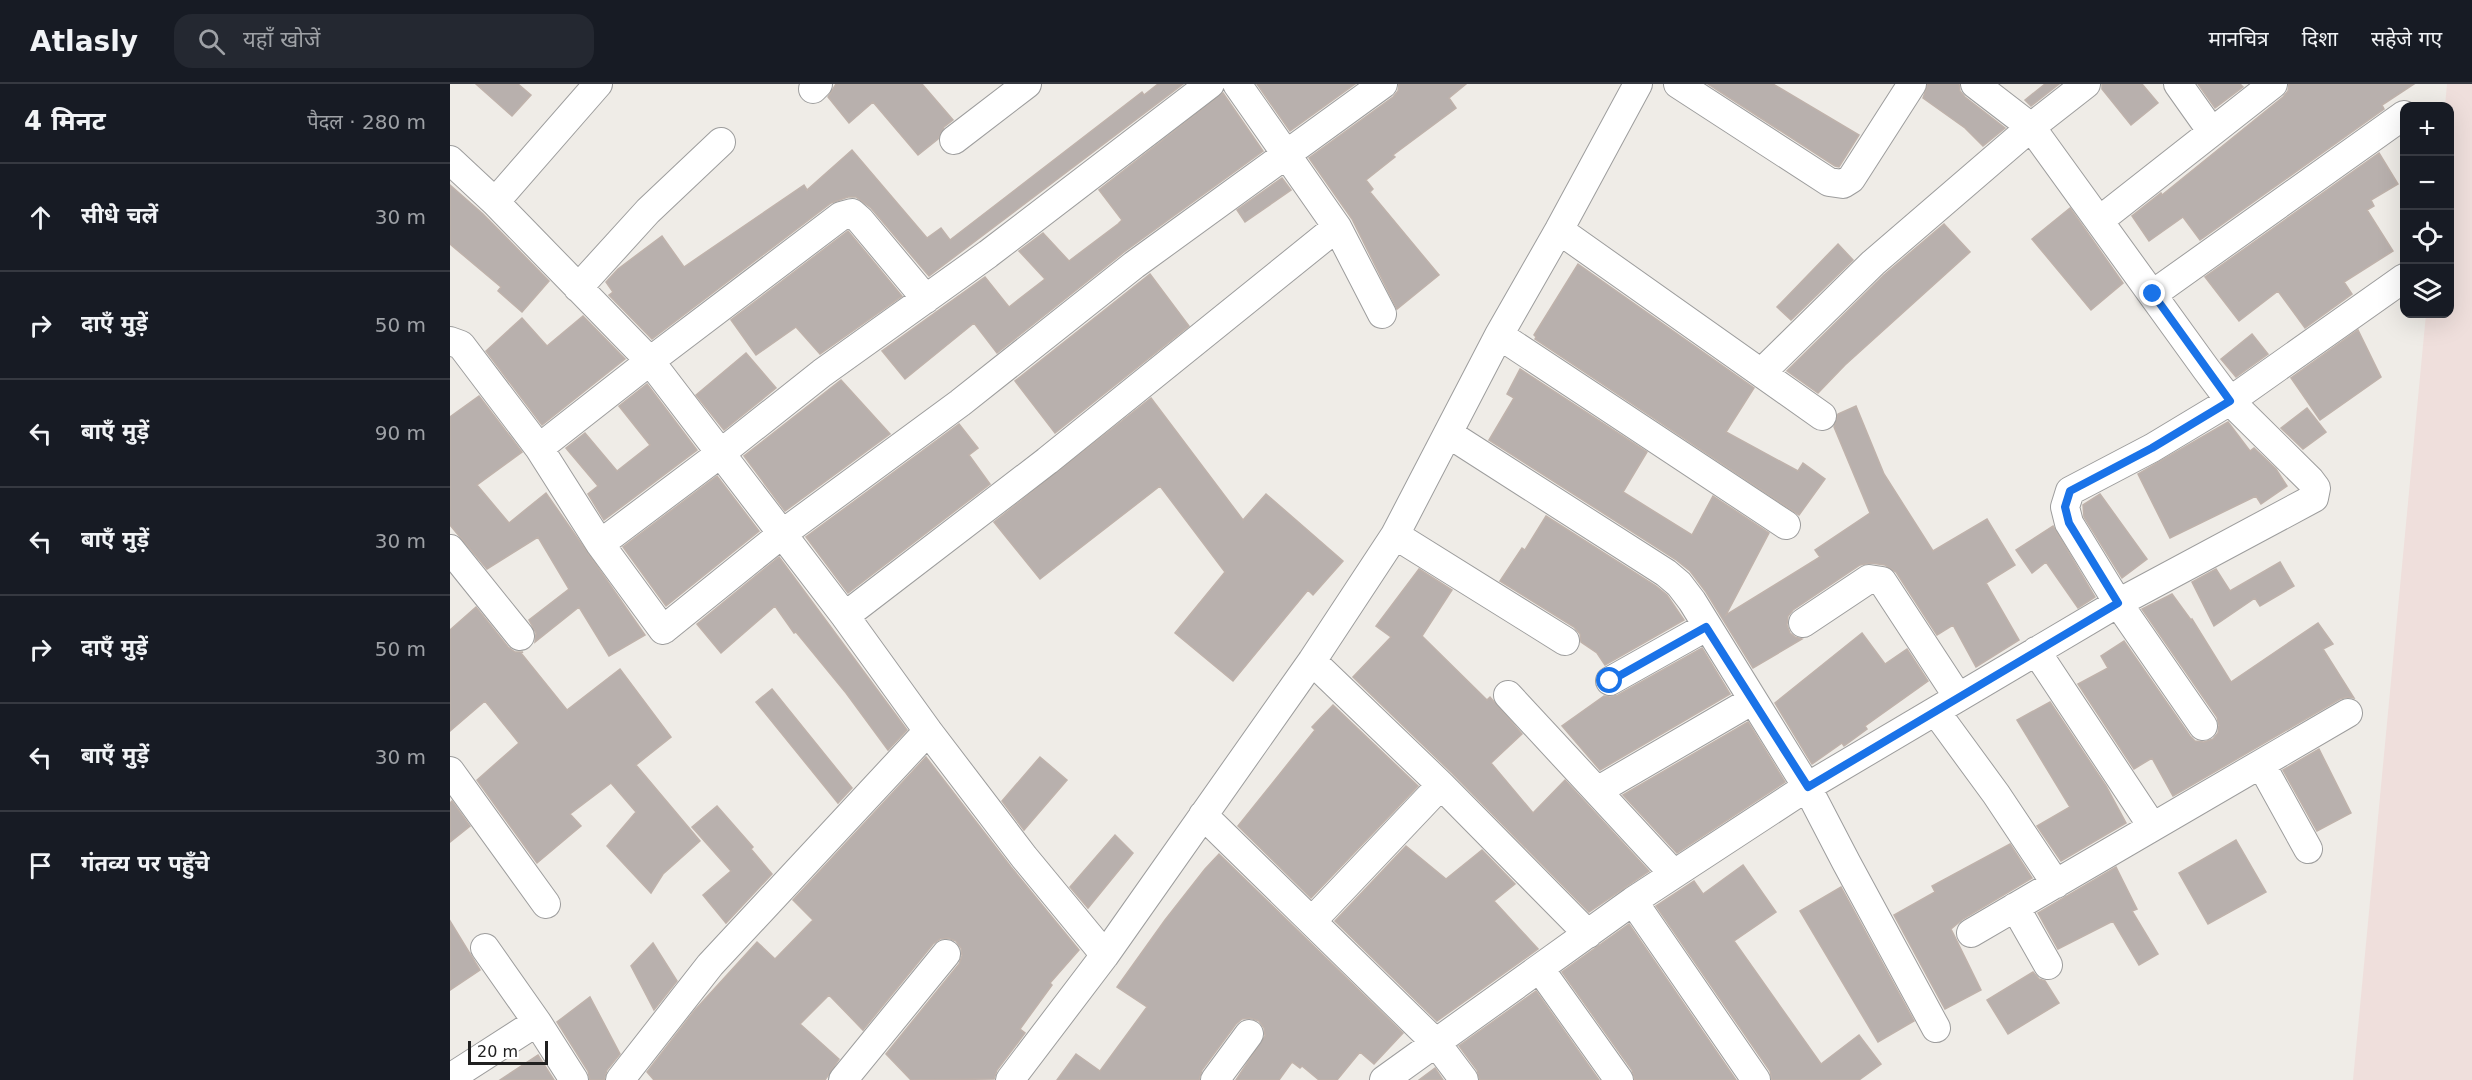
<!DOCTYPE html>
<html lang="hi">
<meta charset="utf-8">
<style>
body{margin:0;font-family:"DejaVu Sans","Noto Sans Devanagari",sans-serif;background:#242831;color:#f1f3f6}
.controls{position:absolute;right:18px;top:18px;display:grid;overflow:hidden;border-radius:12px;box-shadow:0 6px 24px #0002}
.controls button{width:54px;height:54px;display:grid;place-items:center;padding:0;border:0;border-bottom:2px solid #363941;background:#171b24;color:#f1f3f6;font:30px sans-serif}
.scale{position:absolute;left:18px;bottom:15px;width:80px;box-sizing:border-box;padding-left:6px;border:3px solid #202020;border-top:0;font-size:16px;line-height:21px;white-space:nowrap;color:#202020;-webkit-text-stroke:4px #fff;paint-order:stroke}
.stop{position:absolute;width:18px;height:18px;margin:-14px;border:4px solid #1a73e8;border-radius:50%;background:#fff}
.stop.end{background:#1a73e8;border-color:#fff;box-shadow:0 2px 6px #0008}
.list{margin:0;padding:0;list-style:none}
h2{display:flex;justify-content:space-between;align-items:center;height:78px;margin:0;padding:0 24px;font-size:26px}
h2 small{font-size:20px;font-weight:400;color:#9ea1a6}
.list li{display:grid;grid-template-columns:39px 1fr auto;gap:18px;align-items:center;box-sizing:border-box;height:108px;padding:0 24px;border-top:2px solid #363941}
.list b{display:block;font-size:22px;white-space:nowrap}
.list em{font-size:20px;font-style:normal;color:#9ea1a6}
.icon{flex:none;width:33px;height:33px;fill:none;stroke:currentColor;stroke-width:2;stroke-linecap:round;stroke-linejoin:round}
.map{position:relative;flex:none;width:2022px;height:996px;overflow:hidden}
header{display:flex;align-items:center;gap:36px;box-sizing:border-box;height:84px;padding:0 30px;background:#171b24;border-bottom:2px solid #363941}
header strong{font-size:28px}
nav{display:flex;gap:33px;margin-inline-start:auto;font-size:21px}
.search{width:420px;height:54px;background:#242831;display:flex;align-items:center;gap:15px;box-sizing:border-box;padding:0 21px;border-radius:18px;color:#9ea1a6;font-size:22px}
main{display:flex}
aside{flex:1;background:#171b24}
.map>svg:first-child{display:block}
.military{fill:#efdfdc}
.building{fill:#b8b0ad;stroke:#bfb2ab;stroke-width:1.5}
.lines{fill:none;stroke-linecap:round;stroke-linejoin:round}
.minor-casing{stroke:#9d9d9d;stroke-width:30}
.minor{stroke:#fff;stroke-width:28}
.route{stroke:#1a73e8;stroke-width:8}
</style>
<header>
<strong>Atlasly</strong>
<div class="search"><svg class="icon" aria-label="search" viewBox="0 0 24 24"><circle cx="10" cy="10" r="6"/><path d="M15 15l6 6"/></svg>यहाँ खोजें</div>
<nav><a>मानचित्र</a><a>दिशा</a><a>सहेजे गए</a></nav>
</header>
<main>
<aside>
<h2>4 मिनट<small>पैदल · 280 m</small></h2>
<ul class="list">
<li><svg class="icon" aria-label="ahead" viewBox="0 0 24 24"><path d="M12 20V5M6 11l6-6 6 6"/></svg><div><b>सीधे चलें</b></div><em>30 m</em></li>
<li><svg class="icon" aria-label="right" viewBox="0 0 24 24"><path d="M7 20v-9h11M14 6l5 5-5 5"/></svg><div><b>दाएँ मुड़ें</b></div><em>50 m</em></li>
<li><svg class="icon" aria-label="left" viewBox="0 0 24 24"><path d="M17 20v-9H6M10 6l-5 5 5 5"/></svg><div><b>बाएँ मुड़ें</b></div><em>90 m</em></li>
<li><svg class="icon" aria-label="left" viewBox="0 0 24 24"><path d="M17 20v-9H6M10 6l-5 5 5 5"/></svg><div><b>बाएँ मुड़ें</b></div><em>30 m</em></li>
<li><svg class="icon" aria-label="right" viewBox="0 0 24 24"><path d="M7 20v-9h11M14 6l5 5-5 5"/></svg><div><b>दाएँ मुड़ें</b></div><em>50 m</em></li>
<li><svg class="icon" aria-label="left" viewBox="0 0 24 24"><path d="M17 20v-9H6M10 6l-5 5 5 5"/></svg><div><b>बाएँ मुड़ें</b></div><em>30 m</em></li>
<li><svg class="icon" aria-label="arrive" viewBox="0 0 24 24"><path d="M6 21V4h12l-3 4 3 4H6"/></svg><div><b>गंतव्य पर पहुँचे</b></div></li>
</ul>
</aside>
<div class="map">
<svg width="2022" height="996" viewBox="0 0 2022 996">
<rect width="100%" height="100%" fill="#efece7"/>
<!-- military -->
<path class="military" d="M1997,0H2022V996H1903L1976,230H2000V22H1995Z"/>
<!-- building -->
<path class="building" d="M26,0H68L81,11L62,32Z
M386,0H472L503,36L494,43L488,55L468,71L423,18L399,39L378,13Z
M708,0H733L479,192L421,124L406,113H398L381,119L202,255L159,211L163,208L156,198L168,185L212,152L234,183L354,101L357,106L402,66L477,154L491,144L500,156L692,8L694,11Z
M807,0H905L840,47Z
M949,0H1016L999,14L1006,24L943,71L945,73L916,96L923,105L920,108L989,191L947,225L902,135L859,74L943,13L948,7Z
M1258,0H1323L1409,51L1389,83L1385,82Z
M1478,0H1509L1510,7L1515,13L1555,44L1533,62L1515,44L1473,14Z
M1595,0H1609L1581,22L1575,16Z
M1652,0H1692L1708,19L1681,41L1652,5Z
M1748,0H1790L1793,3L1765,24Z
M1839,0H1964L1932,21L1934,25L1750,156L1733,133L1699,157L1682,132L1711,109L1712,111L1833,13L1838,7Z
M773,9L813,67L674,168L547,269L524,239L455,295L432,267L535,193L559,223L595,195L569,167L593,149L619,177L668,140L672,136L649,106Z
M1929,69L1948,100L1921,116L1924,122L1917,126L1943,167L1894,198L1902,210L1855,244L1828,207L1789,237L1755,193Z
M832,94L841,106L795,138L787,126Z
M0,101L33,130L99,197L72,228L48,207L51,203L0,160Z
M1620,124L1673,199L1641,226L1582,155Z
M1494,140L1520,168L1395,281L1368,309L1337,287L1434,191Z
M398,147L452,212L370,270L346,243L306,271L281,236Z
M1388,160L1403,176L1341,236L1327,223Z
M1128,180L1304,304L1276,348L1348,387L1353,379L1375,395L1349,431L1085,255L1086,253L1084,251Z
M700,190L739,242L605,349L565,297Z
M133,232L175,275L92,341L36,267L72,234L97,262Z
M1908,246L1931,293L1870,336L1841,294Z
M1802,250L1818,270L1786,293L1771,275Z
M296,269L326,304L274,346L246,311Z
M1070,285L1197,368L1173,408L1242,451L1263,412L1319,449L1276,531L1370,473L1365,466L1420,429L1384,343L1388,330L1406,322L1434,390L1483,467L1537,435L1565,481L1536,499L1569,556L1526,583L1503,541L1487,551L1446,488L1435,481L1421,479L1410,481L1343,526L1338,532L1337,541L1340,549L1345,553L1352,555L1303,584L1256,508L1240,487L1225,475L1039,356L1064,314L1057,310Z
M391,296L440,350L335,427L294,372Z
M197,300L247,366L154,436L138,410L148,402L116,364L135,349L167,387L200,361L169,322Z
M29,312L72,368L27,401L59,439L96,409L195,551L159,572L129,523L85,558L86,549L79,536L119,505L88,453L37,485L0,441V333Z
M701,314L793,436L816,410L893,477L863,511L858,506L783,597L725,549L775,488L710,402L590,495L544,438Z
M1857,324L1876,348L1853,365L1831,344Z
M1778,338L1800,367L1804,364L1826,385L1837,402L1811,420L1806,412L1720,454L1688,390Z
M509,340L528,364L519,371L540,400L398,509L356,453Z
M267,392L309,447L216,522L173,463Z
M1650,410L1697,475L1672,494L1634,433L1633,421Z
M1096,432L1206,502L1217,511L1234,536L1155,581L1147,569L1131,558L1130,550L1124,543L1050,497L1072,464L1075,466Z
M1603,442L1645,513L1628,524L1596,478L1582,489L1566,466Z
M329,473L457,646L438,666L396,609L346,548L344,549L325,522L271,569L247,540Z
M1830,478L1844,502L1810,522L1805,514L1764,542L1742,498L1766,485L1780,507Z
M969,485L1002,506L972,552L1037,616L1040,613L1072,650L1041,679L1083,729L1115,696L1199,787L1139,828L1002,689L903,593L941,553L926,542Z
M1722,510L1741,536L1742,535L1781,598L1868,539L1883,560L1873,565L1904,614L1897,613L1890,615L1723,712L1702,674L1684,685L1628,600L1658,584L1651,572L1674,557L1740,652L1745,657L1754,658L1763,655L1768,649L1769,641L1767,633L1692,525Z
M26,523L58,563L65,568H73L71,569L117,626L170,585L221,653L186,681L250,757L213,790L201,809L157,762L186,728L161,699L120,730L131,742L87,779L27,696L69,659L35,617L0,647V546Z
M1412,549L1435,580L1457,565L1478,597L1415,642L1417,645L1394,662L1392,659L1362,680L1325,619Z
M1252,564L1280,610L1150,686L1112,642L1154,612L1160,613L1168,611Z
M322,605L402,704L388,719L306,618Z
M1600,618L1656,702L1676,739L1611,777L1587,742L1620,723L1567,636Z
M883,621L968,702L861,814L788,742L865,646L862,643Z
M1298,638L1335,698L1227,769L1173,711Z
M1869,665L1901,729L1867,747L1833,686Z
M476,673L561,783L629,866L600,899L602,901L570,945L575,949L547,986L544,995L461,996L436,970L509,880L512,872L511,864L506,857L498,854L490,855L483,860L413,946L379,911L350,940L389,975L375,996H204L197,988L245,926L307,858L325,875L363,836L343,816Z
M590,673L617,696L574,746L552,717Z
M2,717L20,742L0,758V719Z
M267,722L303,763L301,765L322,790L276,839L253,811L281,787L242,743Z
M665,751L683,769L638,824L620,803Z
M1786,756L1816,808L1758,840L1729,789Z
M1560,760L1582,794L1513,835L1501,845L1531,906L1495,925L1444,831L1485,808L1482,802Z
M956,762L996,795L1032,766L1065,800L1044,817L1088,865L987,937L885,837Z
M769,770L953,949L924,980L910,968L887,996H869L852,982L850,984L842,978L829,996H786L815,952L814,944L809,937L800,934L792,935L786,940L752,986L749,996H607L626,970L650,987L697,923L667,903L715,836L755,785Z
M1293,781L1326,828L1284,857L1371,980L1409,951L1431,980L1409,996H1322L1320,987L1206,822L1244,797L1253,810Z
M1666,783L1687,825L1682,827L1708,870L1689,881L1663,837L1608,865L1588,829Z
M1391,803L1464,937L1428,958L1350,827Z
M0,837L30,886L0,906Z
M1179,840L1286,996H1185L1182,986L1112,888Z
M203,859L227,897L204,926L181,882Z
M1583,888L1589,895L1595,897L1609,919L1558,950L1537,916Z
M1086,907L1149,996H1030L1027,986L1009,962Z
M140,913L170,970L157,986L154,996H140L138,987L107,938Z
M88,971L104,996H50Z
M985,984L993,996H969Z"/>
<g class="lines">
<defs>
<path id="minor" d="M787,0L887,143L932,230
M1228,0L1379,98L1393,100L1401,95L1462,0
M1728,0L1762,48
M363,5L368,0
M504,56L577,0
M0,76L45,118L200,277L395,532L478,647L574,773L655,871
M45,118L148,0
M1650,136L1823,0
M1109,146L1372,332
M128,204L198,127L271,58
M1703,210L1954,31
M1049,251L1336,441
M0,257L11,261L89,364L150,460L213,546L332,450L510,319L684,181L933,0
M1311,289L1423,179L1581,43L1636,0
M999,350L1216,489L1229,500L1242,517L1357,703L1396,778L1486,944
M89,364L200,277L391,132L402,129L410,136L476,215
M945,451L1115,557
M150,460L271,369L372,289L538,170L760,0
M0,465L70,552
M395,532L597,377L887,143
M1353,539L1419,495L1432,497L1508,613
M1586,567L1702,742
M862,577L991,701L862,837
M1160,597L1256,543
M1058,611L1223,789
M1486,628L1546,710L1606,800
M1753,642L1668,519L1619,439L1615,423L1620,407L1702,364L1780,317L1954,194
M1811,680L1858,765
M0,687L96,820
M991,701L1138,850
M1147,707L1303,616
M753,731L987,960L1014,996
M1183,817L1306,996
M1565,823L1598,881
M1521,849L1898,629
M35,864L87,938L124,996
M1090,885L1169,996
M0,994L87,938
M170,996L260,881L478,647
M393,996L496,870
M560,996L655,871L862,577L945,451L1049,251L1109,146L1188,0
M765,996L799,950
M934,996L1183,817L1357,703L1668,519L1864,414L1866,404L1860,396L1780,317L1756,285L1581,43L1525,0"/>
</defs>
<!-- minor casing -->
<use href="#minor" class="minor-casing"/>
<!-- minor -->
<use href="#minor" class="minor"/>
</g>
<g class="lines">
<!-- route -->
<path class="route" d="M1160,597L1256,543L1358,703L1668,519L1619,439L1615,423L1620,407L1702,364L1780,317L1703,210"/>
</g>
</svg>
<div class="controls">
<button>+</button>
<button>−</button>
<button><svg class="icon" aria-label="locate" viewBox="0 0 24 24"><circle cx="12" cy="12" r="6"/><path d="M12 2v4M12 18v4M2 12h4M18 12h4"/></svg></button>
<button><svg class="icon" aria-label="layers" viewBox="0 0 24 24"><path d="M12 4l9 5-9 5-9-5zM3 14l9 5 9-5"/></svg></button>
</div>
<div class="scale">20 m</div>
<div class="stop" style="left:1160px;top:597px"></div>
<div class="stop end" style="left:1703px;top:210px"></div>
</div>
</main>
